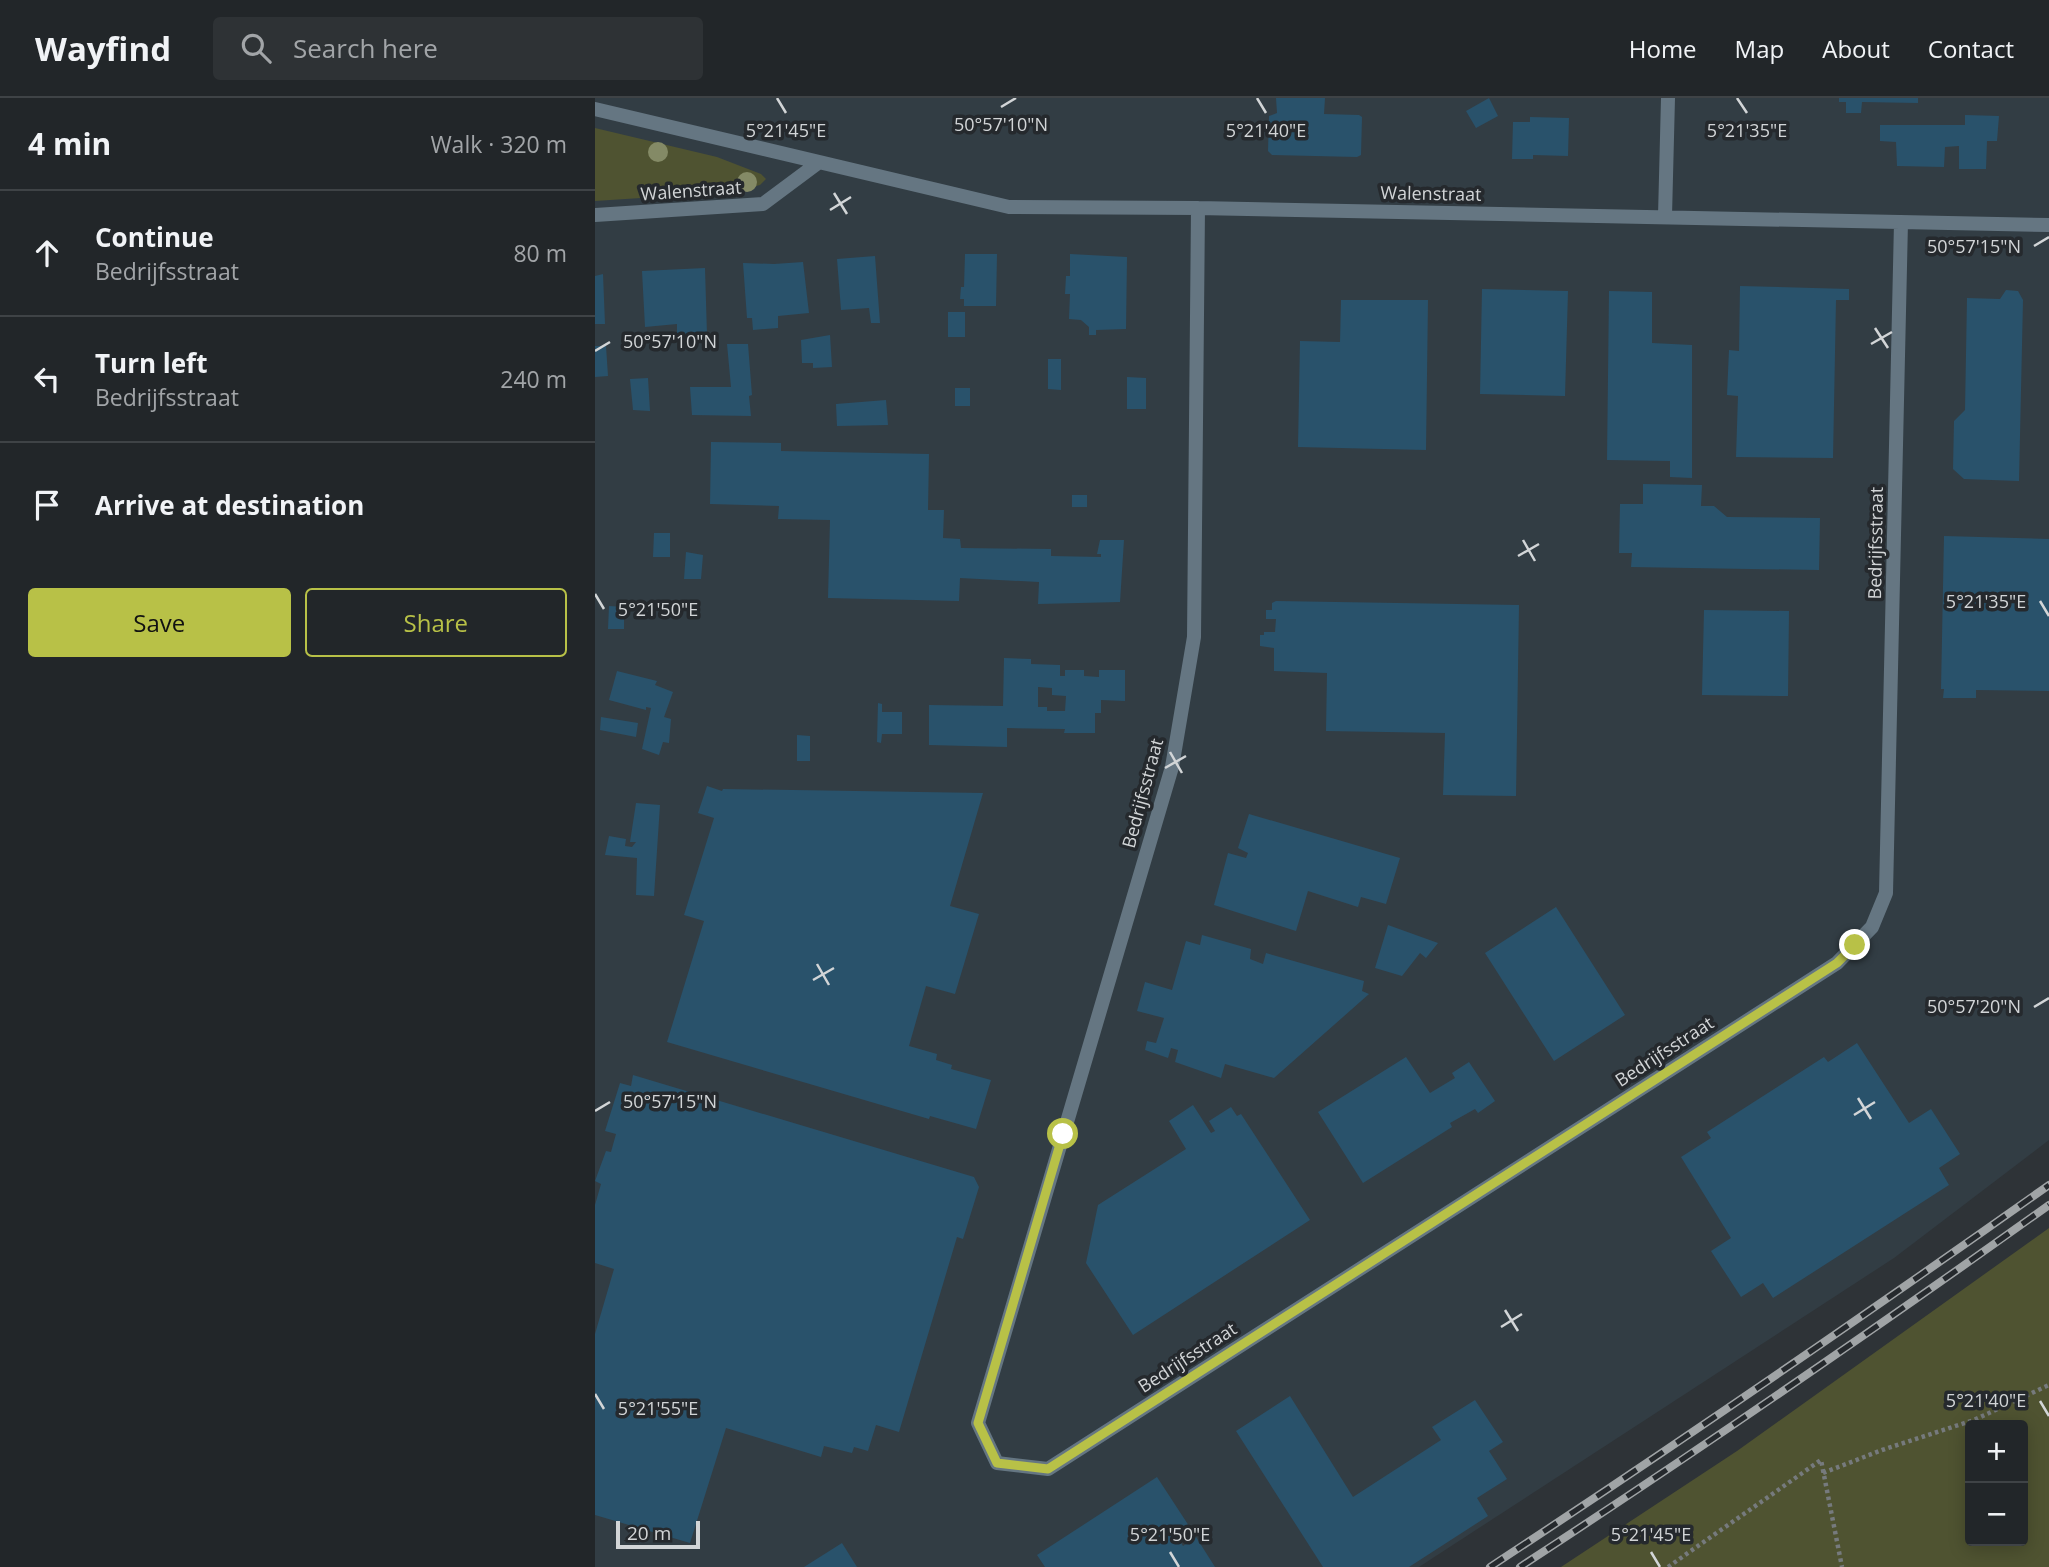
<!DOCTYPE html>
<meta charset="utf-8">
<style>
body{margin:0;font-family:"Open Sans",sans-serif;background:#2e3235;color:#f1f3f6}
.controls{position:absolute;right:21px;bottom:21px;display:grid;overflow:hidden;border-radius:7px;box-shadow:0 4px 18px #0003}
.controls button{width:63px;height:63px;display:grid;place-items:center;padding:0;border:0;border-bottom:2px solid #3f4346;background:#222629;color:#f1f3f6;font:35px sans-serif}
.scale{position:absolute;left:21px;bottom:18px;width:84px;box-sizing:border-box;padding-left:7px;border:4px solid #d2d5d7;border-top:0;font-size:19px;line-height:24px;white-space:nowrap;color:#d2d5d7;-webkit-text-stroke:5px #25292d;paint-order:stroke}
.stop{position:absolute;width:21px;height:21px;margin:-16px;border:5px solid #b8c147;border-radius:50%;background:#fff}
.stop.end{background:#b8c147;border-color:#fff;box-shadow:0 2px 7px #0008}
.list{margin:0;padding:0;list-style:none}
h2{display:flex;justify-content:space-between;align-items:center;height:91px;margin:0;padding:0 28px;font-size:30px}
h2 small{font-size:23px;font-weight:400;color:#a2a5a8}
.list li{display:grid;grid-template-columns:46px 1fr auto;gap:21px;align-items:center;box-sizing:border-box;height:126px;padding:0 28px;border-top:2px solid #3f4346}
.list b{display:block;font-size:26px;white-space:nowrap}
.list p{margin:0;font-size:23px;white-space:nowrap;color:#a2a5a8}
.list em{font-size:23px;font-style:normal;color:#a2a5a8}
.actions{display:flex;gap:14px;padding:21px 28px}
.actions a{flex:1;padding:16px 0;border:2px solid #b8c147;border-radius:7px;text-align:center;font-size:24px;color:#b8c147}
.actions .main{background:#b8c147;color:#111}
.icon{flex:none;width:38px;height:38px;fill:none;stroke:currentColor;stroke-width:2;stroke-linecap:round;stroke-linejoin:round}
.map{position:relative;flex:none;width:1454px;height:1469px;overflow:hidden}
header{display:flex;align-items:center;gap:42px;box-sizing:border-box;height:98px;padding:0 35px;background:#222629;border-bottom:2px solid #3f4346}
header strong{font-size:33px}
nav{display:flex;gap:38px;margin-inline-start:auto;font-size:24px}
.search{width:490px;height:63px;background:#2e3235;display:flex;align-items:center;gap:18px;box-sizing:border-box;padding:0 24px;border-radius:7px;color:#a2a5a8;font-size:26px}
main{display:flex}
aside{flex:1;background:#222629}
.map>svg:first-child{display:block}
.built{fill:#323d44}
.green{fill:#4f5331;fill-rule:evenodd}
.building{fill:#29526b;fill-rule:evenodd}
.lines{fill:none;stroke-linecap:round;stroke-linejoin:round}
.path{stroke:#767a7d;stroke-width:4.5;stroke-dasharray:3.5 3.5;stroke-linecap:butt}
.street{stroke:#657682;stroke-width:14}
.rail-casing{stroke:#a0a4a6;stroke-width:8}
.rail{stroke:#25292d;stroke-width:5;stroke-dasharray:16;stroke-linecap:butt}
.tree{fill:#848a66}
.route{stroke:#b8c147;stroke-width:9}
.ticks{fill:none;stroke:#d2d5d7;stroke-width:2.5}
.labels{text-anchor:middle;dominant-baseline:central;stroke-width:7;stroke-linejoin:round;paint-order:stroke}
.street-label{font-size:18px;fill:#d2d5d7;stroke:#25292d}
.ticks-label{font-size:18px;text-anchor:middle;fill:#d2d5d7;stroke:#25292d;stroke-width:7;stroke-linejoin:round;paint-order:stroke}
</style>
<header>
<strong>Wayfind</strong>
<div class="search"><svg class="icon" aria-label="search" viewBox="0 0 24 24"><circle cx="10" cy="10" r="6"/><path d="M15 15l6 6"/></svg>Search here</div>
<nav><a>Home</a><a>Map</a><a>About</a><a>Contact</a></nav>
</header>
<main>
<aside>
<h2>4 min<small>Walk · 320 m</small></h2>
<ul class="list">
<li><svg class="icon" aria-label="ahead" viewBox="0 0 24 24"><path d="M12 20V5M6 11l6-6 6 6"/></svg><div><b>Continue</b><p>Bedrijfsstraat</p></div><em>80 m</em></li>
<li><svg class="icon" aria-label="left" viewBox="0 0 24 24"><path d="M17 20v-9H6M10 6l-5 5 5 5"/></svg><div><b>Turn left</b><p>Bedrijfsstraat</p></div><em>240 m</em></li>
<li><svg class="icon" aria-label="arrive" viewBox="0 0 24 24"><path d="M6 21V4h12l-3 4 3 4H6"/></svg><div><b>Arrive at destination</b></div></li>
</ul>
<div class="actions"><a class="main">Save</a><a>Share</a></div>
</aside>
<div class="map">
<svg width="1454" height="1469" viewBox="0 0 1454 1469">
<rect width="100%" height="100%" fill="#2e3337"/>
<!-- built -->
<path class="built" d="M0,0H1454V1042L1299,1160L824,1469H0Z"/>
<!-- green -->
<path class="green" d="M0,30L122,59L166,76L171,81L165,87L138,94L0,103Z
M1454,1130V1469H966L1142,1353ZM1375,1327H1428V1443H1375Z"/>
<!-- building -->
<path class="building" d="M681,0H730L729,16L764,17L767,19L766,57L762,59L677,57L673,53L674,18L682,15Z
M894,0L903,18L881,30L871,13Z
M1244,0H1323V5L1267,4L1266,15H1251V4H1244Z
M1370,17L1404,18L1402,43H1392L1391,71H1364V48L1350,49L1349,69L1302,68L1301,44L1285,43V27H1370Z
M935,19L974,20L973,58L938,57V61H917L918,24H935Z
M370,156H402L401,208H369V201H365L366,189H369Z
M475,156L532,159L531,231L501,232V237H494V229L486,222L474,221L475,196H470L471,178H475Z
M280,158L285,225H276L274,210L246,212L242,161Z
M208,164L214,215L183,218V230L158,232L157,220H152L148,165L179,166Z
M110,170L112,237L82,239V226L50,229L47,173Z
M8,176L10,226H0V178Z
M1145,188L1254,191V202H1241L1238,360L1141,359L1143,298L1132,297L1134,252L1144,253Z
M887,191L973,193L970,298L885,296Z
M1411,192L1423,193L1428,202L1424,383L1369,381L1358,371L1359,323L1370,312L1372,200L1405,201Z
M1014,193L1057,194V245L1097,247V380L1075,379V363L1012,362Z
M746,202H833L831,352L703,349L705,243L745,244Z
M353,214H370V239H353Z
M235,237L237,269L218,270V265H207L206,242Z
M132,246H153L157,297L154,298L156,318L97,317L95,289H136Z
M0,248H11L13,278L0,279Z
M453,261H466V292L453,291Z
M532,279L551,280V311H532Z
M53,280L55,313L38,312L35,281Z
M360,290H375V308H360Z
M291,302L293,327L242,328L241,306Z
M116,344L186,345V353L334,356L333,412H349L348,440L365,441L366,450L456,451V458L506,459V456H502L505,442H529L525,504L443,506L444,484L365,480L364,503L233,500L235,422L183,421L184,408L115,406Z
M1048,386L1107,387L1106,408H1119L1132,419L1225,420L1224,472L1036,469L1037,455H1024L1025,406H1048Z
M477,397H492V409H477Z
M59,435H75V459H58Z
M1349,438L1454,441V593L1381,592V600H1348L1349,591H1346Z
M91,454L108,457L106,481H89Z
M681,503L924,507L921,698L848,697L850,635L731,633L732,575L679,573V550L665,548V537H669V534H680L681,521H671V512H677V505Z
M14,508L29,509V531H13Z
M1109,512L1194,513L1193,598L1107,597Z
M409,560L436,561V566L465,567V578H470V572H489V578L504,579V572H530V603L506,602V615H500V635H469L470,631L412,630V649L334,647V607L408,608ZM443,589L457,590V597L471,598L470,613H452V609H443Z
M22,573L62,583L60,587L78,594L69,619L76,621L74,645L68,644L64,657L47,651L56,610L51,609V612L14,602Z
M283,605L287,606V614H307V636H287L286,645L282,644Z
M6,619L43,625L41,639L5,632Z
M202,637L215,638V663H202Z
M112,688L127,693L128,691L388,695L355,808L384,816L360,896L331,888L314,948L342,956L341,962L357,967L356,971L396,982L381,1031L335,1018L334,1021L72,944L109,823L89,817L119,720L103,715Z
M41,705L65,707L59,798L41,797L42,760L10,757L14,738L31,741L30,748L37,749L41,744H35Z
M654,716L805,760L791,806L766,799L763,809L713,793L701,833L619,807L633,755L651,760L653,755L643,750Z
M961,809L1030,917L959,963L890,855Z
M793,827L843,845L831,860L825,855L807,878L780,870Z
M607,837L656,851L655,861L668,866L671,855L769,883L767,893L774,896L679,980L630,966L626,980L580,964L583,952L576,950L573,960L550,952L552,943L561,945L569,920L542,913L550,884L577,892L591,843L605,847Z
M1262,945L1314,1025L1336,1011L1365,1056L1344,1070L1354,1087L1178,1200L1168,1185L1146,1199L1116,1153L1136,1140L1086,1059L1116,1040L1112,1034L1229,959L1233,964Z
M811,959L835,995L860,980L857,975L874,964L900,1003L883,1015L880,1011L855,1025L857,1029L768,1085L723,1014Z
M38,977L379,1079L384,1089L368,1141L362,1139L304,1334L281,1327L273,1353L259,1349L257,1355L229,1348L226,1359L131,1330L95,1445L0,1417V1236L19,1171L0,1165V1107L6,1086L0,1083L11,1053L16,1054L21,1036L10,1033L25,985L36,988Z
M598,1007L616,1035L620,1033L614,1023L636,1009L642,1018L646,1016L715,1122L538,1237L491,1165L503,1107L591,1051L574,1023Z
M695,1298L758,1399L846,1342L837,1329L880,1302L908,1344L894,1353L912,1381L882,1400L893,1418L814,1469H728L641,1333Z
M562,1379L594,1428L581,1436L588,1448L601,1439L620,1469H450L442,1457Z
M247,1445L262,1469H209Z"/>
<g class="lines">
<!-- path -->
<path class="path" d="M1228,1375L1287,1352L1379,1322L1454,1287
M1073,1469L1226,1362L1247,1469"/>
<!-- street -->
<path class="street" d="M0,11L414,109L603,110L1454,127
M603,110L599,539L577,669L383,1325L402,1365L453,1371L1242,865L1277,829L1291,795L1306,124
M0,117L168,106L223,65
M1070,118L1073,0"/>
<defs>
<path id="rail" d="M895,1469C1084,1345 1270,1217 1454,1087
M925,1469C1104,1352 1280,1231 1454,1107"/>
</defs>
<!-- rail casing -->
<use href="#rail" class="rail-casing"/>
<!-- rail -->
<use href="#rail" class="rail"/>
</g>
<!-- trees -->
<g class="tree">
<circle cx="63" cy="54" r="10"/>
<circle cx="152" cy="84" r="10"/>
</g>
<g class="lines">
<!-- route -->
<path class="route" d="M468,1036L383,1325L402,1365L453,1371L1242,865L1260,847"/>
</g>
<!-- ticks -->
<path class="ticks" d="M182,0L191,15M662,0L671,15M1142,0L1152,15M406,9L421,0M239,95L252,116M235,112L256,99M1439,148L1454,139M1280,230L1293,250M1276,246L1297,234M0,253L15,244M928,442L940,463M923,458L944,446M0,496L9,511M1445,503L1454,518M575,654L587,675M570,670L591,658M222,866L234,887M218,882L239,870M1439,909L1454,900M1263,1000L1276,1021M0,1013L15,1004M1259,1017L1280,1004M910,1212L923,1233M906,1229L927,1216M0,1296L9,1311M1445,1303L1454,1318M575,1454L584,1469M1056,1454L1065,1469"/>
<g class="labels">
<!-- street labels -->
<g class="street-label">
<text transform="translate(96 92) rotate(-4)">Walenstraat</text>
<text transform="translate(836 95) rotate(1)">Walenstraat</text>
<text transform="translate(1280 445) rotate(-89)">Bedrijfsstraat</text>
<text transform="translate(547 695) rotate(-75)">Bedrijfsstraat</text>
<text transform="translate(1069 953) rotate(-33)">Bedrijfsstraat</text>
<text transform="translate(592 1259) rotate(-33)">Bedrijfsstraat</text>
</g>
</g>
<g class="ticks-label">
<text x="406" y="33">50°57'10"N</text>
<text x="191" y="39">5°21'45"E</text>
<text x="671" y="39">5°21'40"E</text>
<text x="1152" y="39">5°21'35"E</text>
<text x="1379" y="155">50°57'15"N</text>
<text x="75" y="250">50°57'10"N</text>
<text x="1391" y="510">5°21'35"E</text>
<text x="63" y="518">5°21'50"E</text>
<text x="1379" y="915">50°57'20"N</text>
<text x="75" y="1010">50°57'15"N</text>
<text x="1391" y="1309">5°21'40"E</text>
<text x="63" y="1317">5°21'55"E</text>
<text x="575" y="1443">5°21'50"E</text>
<text x="1056" y="1443">5°21'45"E</text>
</g>
</svg>
<div class="controls">
<button>+</button>
<button>−</button>
</div>
<div class="scale">20 m</div>
<div class="stop" style="left:468px;top:1036px"></div>
<div class="stop end" style="left:1260px;top:847px"></div>
</div>
</main>
